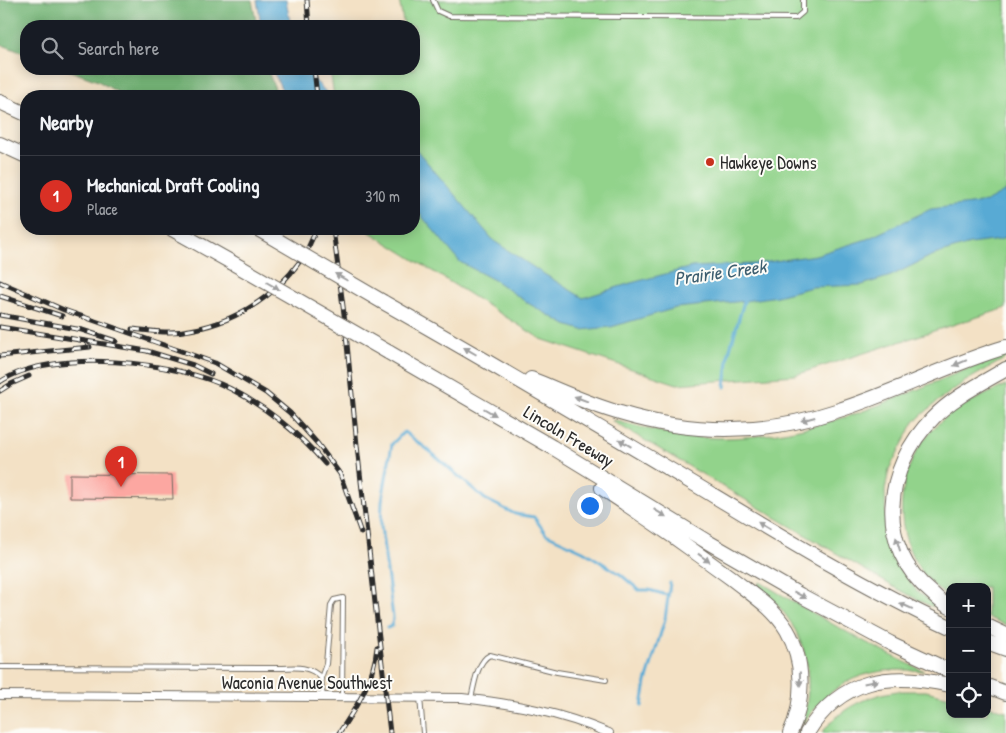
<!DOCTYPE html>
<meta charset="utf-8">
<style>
body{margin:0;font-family:"Patrick Hand",sans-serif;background:#20242c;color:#f1f3f6}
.controls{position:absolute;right:15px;bottom:15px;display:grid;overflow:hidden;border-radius:10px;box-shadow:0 2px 12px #0003}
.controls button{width:45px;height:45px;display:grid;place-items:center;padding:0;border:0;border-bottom:1px solid #363941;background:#171b24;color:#f1f3f6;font:25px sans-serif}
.you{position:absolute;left:589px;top:505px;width:18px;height:18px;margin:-12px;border:4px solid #fff;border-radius:50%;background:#1a73e8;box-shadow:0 0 0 8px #1a73e833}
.badge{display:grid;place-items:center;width:32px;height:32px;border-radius:50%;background:#d93025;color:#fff;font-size:16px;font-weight:700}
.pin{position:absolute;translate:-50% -41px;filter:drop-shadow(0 1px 2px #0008)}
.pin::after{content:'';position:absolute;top:26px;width:18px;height:15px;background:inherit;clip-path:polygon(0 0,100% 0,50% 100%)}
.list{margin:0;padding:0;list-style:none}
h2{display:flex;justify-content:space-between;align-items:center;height:65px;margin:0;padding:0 20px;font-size:21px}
h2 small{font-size:16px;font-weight:400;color:#9ea1a6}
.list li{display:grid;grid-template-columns:32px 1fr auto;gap:15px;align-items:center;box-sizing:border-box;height:80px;padding:0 20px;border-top:1px solid #363941}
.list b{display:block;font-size:19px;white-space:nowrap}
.list p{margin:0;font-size:16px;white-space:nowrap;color:#9ea1a6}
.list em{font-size:16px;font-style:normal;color:#9ea1a6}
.icon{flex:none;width:28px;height:28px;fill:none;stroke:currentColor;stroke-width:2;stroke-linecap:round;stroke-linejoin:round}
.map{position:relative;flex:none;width:1006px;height:733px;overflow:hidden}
.search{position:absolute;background:#171b24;box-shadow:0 2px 12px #0003;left:20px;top:20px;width:400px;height:55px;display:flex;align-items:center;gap:12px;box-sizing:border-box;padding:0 18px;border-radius:20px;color:#9ea1a6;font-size:19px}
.panel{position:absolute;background:#171b24;box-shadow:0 2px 12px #0003;left:20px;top:90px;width:400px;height:145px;border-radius:20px}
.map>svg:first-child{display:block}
.green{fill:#92d38b;stroke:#5e7f5b}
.forest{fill:#75b577;stroke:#507051}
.water{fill:#59aad4;stroke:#426a80}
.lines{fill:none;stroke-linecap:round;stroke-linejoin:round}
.stream{stroke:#59aad4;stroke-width:3}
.building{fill:#fca7a1}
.service-casing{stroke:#716b61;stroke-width:6}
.minor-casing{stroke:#716b61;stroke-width:10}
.motorway-casing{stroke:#716b61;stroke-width:16}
.service{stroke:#fff;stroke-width:4}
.minor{stroke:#fff;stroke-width:8}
.motorway{stroke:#fff;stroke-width:14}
.rail-casing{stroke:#2b2b2b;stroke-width:5}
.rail{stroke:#fdfcf7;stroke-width:3;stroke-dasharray:9;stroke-linecap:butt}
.motorway-bridge-casing{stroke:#716b61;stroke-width:16;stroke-linecap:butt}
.motorway-bridge{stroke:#fff;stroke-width:14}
.oneway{fill:#a0a0a0}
.poi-dot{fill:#c8321e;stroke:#fdfcf7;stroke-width:2}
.labels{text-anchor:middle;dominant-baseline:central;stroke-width:4;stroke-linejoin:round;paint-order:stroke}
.poi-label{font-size:18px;fill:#2b2b2b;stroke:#fdfcf7;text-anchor:start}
.street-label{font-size:18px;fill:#2b2b2b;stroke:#fdfcf7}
.water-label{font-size:19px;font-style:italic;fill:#3d5e6f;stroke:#fdfcf7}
</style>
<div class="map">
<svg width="1006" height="733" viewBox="0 0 1006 733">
<rect width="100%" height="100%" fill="#fdfcf7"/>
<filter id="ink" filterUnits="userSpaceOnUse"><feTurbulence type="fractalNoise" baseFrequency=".02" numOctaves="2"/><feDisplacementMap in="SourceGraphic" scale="10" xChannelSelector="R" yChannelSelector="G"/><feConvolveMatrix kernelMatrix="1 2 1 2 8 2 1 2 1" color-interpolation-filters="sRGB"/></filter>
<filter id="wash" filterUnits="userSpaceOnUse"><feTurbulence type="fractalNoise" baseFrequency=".0096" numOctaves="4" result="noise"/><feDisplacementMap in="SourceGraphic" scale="20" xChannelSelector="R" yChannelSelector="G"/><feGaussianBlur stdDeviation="1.12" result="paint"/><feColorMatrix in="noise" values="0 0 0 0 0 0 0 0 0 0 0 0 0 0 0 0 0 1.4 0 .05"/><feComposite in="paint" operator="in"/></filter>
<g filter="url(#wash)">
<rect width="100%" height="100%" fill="#f3e1c5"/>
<!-- green -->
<path class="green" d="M399,0H1006V308L795,375L677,384L541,339L365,229H414V96H334L330,69H414V26H404Z
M1006,354V358L964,382L938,401L914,422L889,469L885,490L886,528L900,569L917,591L934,604L932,607L892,586L612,421L613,420C646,429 682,438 717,438C760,439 817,427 858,413C908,395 956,372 1006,354Z
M1006,385V625L987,617V587H950V598C892,561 887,481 931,431C950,409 981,397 1006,385Z
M760,582C814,614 867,645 924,671C869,666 834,678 802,725C818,667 803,624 758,586Z
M898,691H926L950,697V714H987V706L1006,711V733H822C840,708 868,695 898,691Z"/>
<!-- forest -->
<path class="forest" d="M0,0H252L257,26H26V54L0,44Z
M65,69H267L278,96H124L98,81Z"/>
<!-- water -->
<path class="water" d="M257,0H286L291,26H261Z
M272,69H304L329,95L333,96H285Z
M414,147L494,241L536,269L583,298L631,283L692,267L754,264L816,255L867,239L931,209L986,202L1006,191V237L1000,240L970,244L931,256L891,276L862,285L812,287L777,296L745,301L676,308L611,327L582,330L566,325L526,302L496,281L460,262L414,207Z"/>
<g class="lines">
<!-- stream -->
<path class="stream" d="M725,387L729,352L745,298
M387,628L392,626L393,617L381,526L382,501L392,444L404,432L427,449L485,499L515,514L534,517L546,534L583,551L620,574L639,590H649L667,595
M642,706L646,682L665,619L670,583"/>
</g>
<g id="blocks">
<!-- building -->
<path class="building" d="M70,474L172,475L173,499L70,498Z"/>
</g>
</g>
<g filter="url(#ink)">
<use href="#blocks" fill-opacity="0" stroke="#716b61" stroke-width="1"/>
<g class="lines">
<defs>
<path id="service" d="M433,0L438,11L449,16L796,18L803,12V0
M0,667L283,668C296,667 311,666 321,678
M420,697L423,733
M323,698L321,678L326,664L331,605L334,600L343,598L342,697
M471,699C474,686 477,661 490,655L557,672L606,680"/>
<path id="minor" d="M0,695L462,698C515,704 559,712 609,733"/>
<path id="motorway" d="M0,102L26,114
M0,144L26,156
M172,229L231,262
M383,302C488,361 592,423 696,485C779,535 862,586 950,627
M388,352L552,447L706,541L800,595L890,643L950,671
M531,379C561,391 590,405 620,413C693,435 763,435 836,411C894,393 948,364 1006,347
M602,488C646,517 689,547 731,578C751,594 773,607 787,630C804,659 805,702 790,733
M950,607C943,604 937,598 932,593C874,546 884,467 933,418C952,398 982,383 1006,369
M987,626L1006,635
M987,642L1006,649
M987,686L1006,693
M807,733C841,677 891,672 950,685"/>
</defs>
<!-- service casing -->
<use href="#service" class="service-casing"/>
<!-- minor casing -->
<use href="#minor" class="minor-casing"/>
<!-- motorway casing -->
<use href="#motorway" class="motorway-casing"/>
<!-- service -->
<use href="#service" class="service"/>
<!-- minor -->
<use href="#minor" class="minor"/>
<!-- motorway -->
<use href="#motorway" class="motorway"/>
<defs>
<path id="rail" d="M307,0L309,26
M314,69L317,96
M333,229L344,314L358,455L390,733
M0,282L64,310L215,363L266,393L290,413L317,443L340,474L361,533
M0,296L62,316
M0,315L82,330L116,341
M0,327L147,351L193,365L211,374
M132,329C151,331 171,334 190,330C244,321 298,282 316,229
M0,356L90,347
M0,382C52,347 177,361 231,389C266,407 300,434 325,464
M0,391L11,384L29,376
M339,733C357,706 374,680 377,647"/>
</defs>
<!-- rail casing -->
<use href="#rail" class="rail-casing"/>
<!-- rail -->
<use href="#rail" class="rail"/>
<defs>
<path id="motorway-bridge" d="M258,229L383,302
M231,262L388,352"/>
</defs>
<!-- motorway-bridge casing -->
<use href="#motorway-bridge" class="motorway-bridge-casing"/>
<!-- motorway-bridge -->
<use href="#motorway-bridge" class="motorway-bridge"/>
</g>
<!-- one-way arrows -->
<defs><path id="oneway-solid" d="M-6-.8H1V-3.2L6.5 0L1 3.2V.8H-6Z" transform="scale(1.25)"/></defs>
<g class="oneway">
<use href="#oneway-solid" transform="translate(341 277) rotate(-150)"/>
<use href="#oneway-solid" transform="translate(273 286) rotate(30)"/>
<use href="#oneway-solid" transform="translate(470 351) rotate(-150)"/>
<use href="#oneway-solid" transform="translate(960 363) rotate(157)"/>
<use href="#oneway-solid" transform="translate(581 399) rotate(-159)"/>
<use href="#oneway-solid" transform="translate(490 412) rotate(30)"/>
<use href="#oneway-solid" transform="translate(808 419) rotate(165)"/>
<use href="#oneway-solid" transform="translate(625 443) rotate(-149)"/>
<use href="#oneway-solid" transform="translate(660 513) rotate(31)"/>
<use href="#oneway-solid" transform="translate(764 526) rotate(-149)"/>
<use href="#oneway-solid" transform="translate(898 544) rotate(-107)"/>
<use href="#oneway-solid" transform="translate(704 558) rotate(36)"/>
<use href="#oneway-solid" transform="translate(800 595) rotate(29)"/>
<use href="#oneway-solid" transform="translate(906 606) rotate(-155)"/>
<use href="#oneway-solid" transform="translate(800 679) rotate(89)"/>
<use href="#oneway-solid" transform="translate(871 682) rotate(-11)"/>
</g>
</g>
<!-- markers -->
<circle class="poi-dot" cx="710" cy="162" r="5"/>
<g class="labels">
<!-- poi labels -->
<g class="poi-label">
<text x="720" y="162">Hawkeye Downs</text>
</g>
<!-- street labels -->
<g class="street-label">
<text transform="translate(569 436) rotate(31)">Lincoln Freeway</text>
<text x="307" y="682">Waconia Avenue Southwest</text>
</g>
<!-- water labels -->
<g class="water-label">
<text transform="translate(720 272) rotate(-8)">Prairie Creek</text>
</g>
</g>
</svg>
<div class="controls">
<button>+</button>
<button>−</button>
<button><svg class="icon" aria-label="locate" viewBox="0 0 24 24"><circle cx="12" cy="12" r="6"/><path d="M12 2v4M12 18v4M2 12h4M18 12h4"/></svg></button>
</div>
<div class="you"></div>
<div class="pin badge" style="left:121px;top:487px">1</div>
<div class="search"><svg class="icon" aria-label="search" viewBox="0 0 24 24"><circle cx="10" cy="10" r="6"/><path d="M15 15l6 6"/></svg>Search here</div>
<section class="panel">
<h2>Nearby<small></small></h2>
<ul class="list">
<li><span class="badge">1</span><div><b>Mechanical Draft Cooling</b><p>Place</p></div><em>310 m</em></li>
</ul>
</section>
</div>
